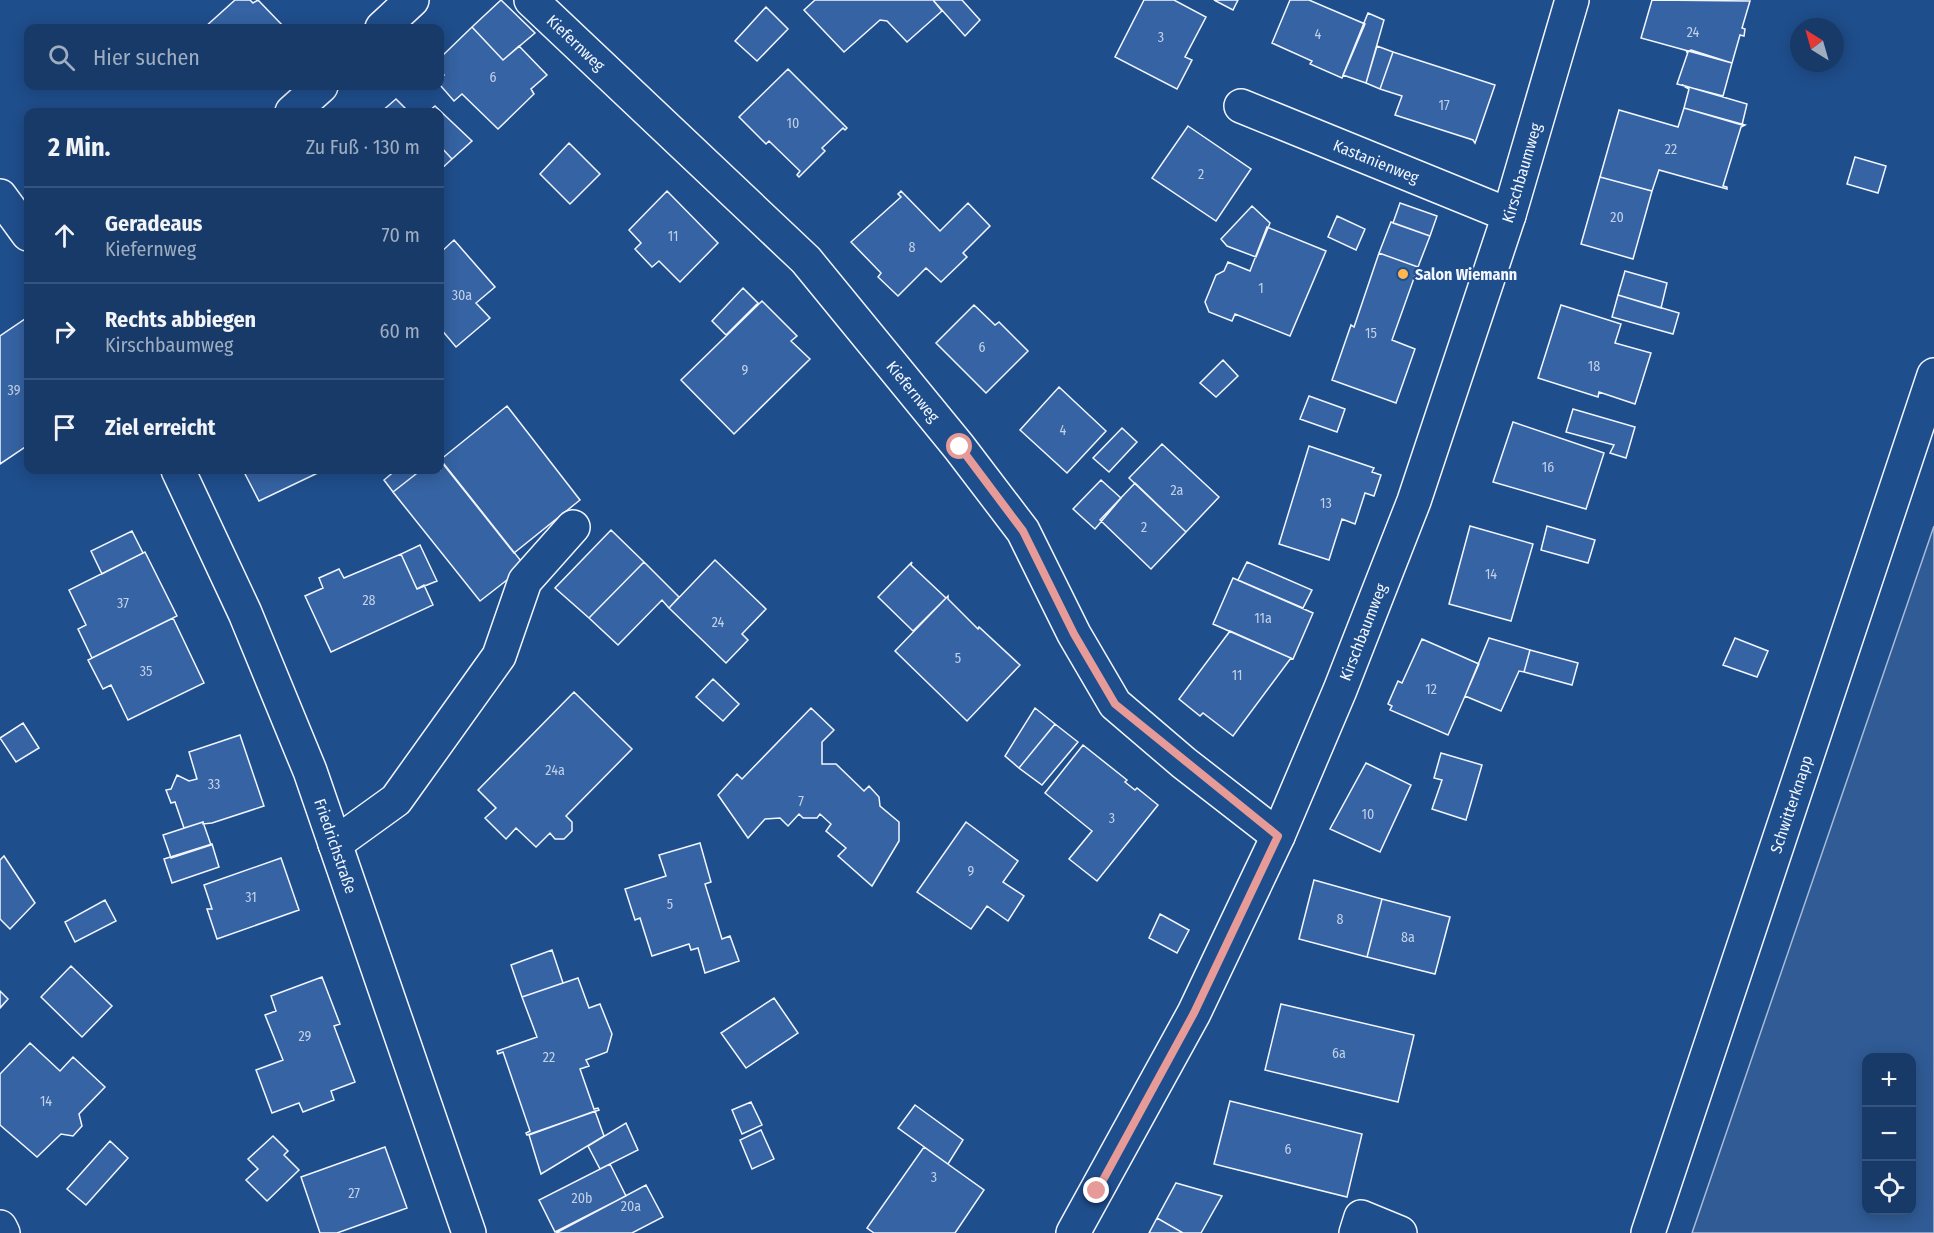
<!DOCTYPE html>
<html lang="de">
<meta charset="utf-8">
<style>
body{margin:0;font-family:"Fira Sans Condensed",sans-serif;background:#244571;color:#f1f3f6}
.controls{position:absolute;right:18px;bottom:18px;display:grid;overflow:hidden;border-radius:12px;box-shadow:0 3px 15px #0003}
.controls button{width:54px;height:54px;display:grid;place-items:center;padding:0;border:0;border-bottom:2px solid #36547d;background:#173a69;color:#f1f3f6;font:30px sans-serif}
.compass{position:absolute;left:1790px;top:18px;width:54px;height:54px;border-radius:50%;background:#173a69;box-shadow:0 3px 15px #0003;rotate:323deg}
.stop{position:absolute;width:18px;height:18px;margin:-14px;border:4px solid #e69b98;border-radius:50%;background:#fff}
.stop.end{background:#e69b98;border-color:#fff;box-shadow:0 2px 6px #0008}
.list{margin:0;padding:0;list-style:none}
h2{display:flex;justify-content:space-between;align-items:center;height:78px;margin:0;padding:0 24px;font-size:26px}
h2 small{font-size:20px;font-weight:400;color:#9eadc0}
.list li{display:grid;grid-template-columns:39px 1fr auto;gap:18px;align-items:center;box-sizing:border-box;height:96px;padding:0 24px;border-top:2px solid #36547d}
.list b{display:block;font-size:22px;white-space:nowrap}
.list p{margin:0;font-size:20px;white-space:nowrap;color:#9eadc0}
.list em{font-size:20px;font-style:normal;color:#9eadc0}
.icon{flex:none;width:33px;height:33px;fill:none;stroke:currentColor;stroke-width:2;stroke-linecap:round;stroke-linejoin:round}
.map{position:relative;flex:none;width:1934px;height:1233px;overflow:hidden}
.search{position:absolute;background:#173a69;box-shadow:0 3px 15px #0003;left:24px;top:24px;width:420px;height:66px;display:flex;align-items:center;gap:15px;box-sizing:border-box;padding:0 21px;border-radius:12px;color:#9eadc0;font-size:22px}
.panel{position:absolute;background:#173a69;box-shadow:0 3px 15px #0003;left:24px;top:108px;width:420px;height:366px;border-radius:12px}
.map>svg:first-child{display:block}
.built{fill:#305b95;stroke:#a8bbd7;stroke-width:1.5;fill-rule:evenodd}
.building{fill:#3563a3;stroke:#f2f6ff;stroke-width:1.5}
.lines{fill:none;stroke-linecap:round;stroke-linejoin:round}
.minor-casing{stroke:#f2f6ff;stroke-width:36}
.major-casing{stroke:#f2f6ff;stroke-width:36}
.minor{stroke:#1f4e8c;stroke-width:33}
.major{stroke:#1f4e8c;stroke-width:33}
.route{stroke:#e69b98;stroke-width:8}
.poi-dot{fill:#ffb74d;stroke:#1f4e8c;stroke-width:2}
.labels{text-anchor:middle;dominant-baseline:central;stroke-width:4.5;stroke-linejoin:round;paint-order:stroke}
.number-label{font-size:14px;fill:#c3d1e8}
.street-label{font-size:16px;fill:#f2f6ff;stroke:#1f4e8c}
.poi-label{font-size:16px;font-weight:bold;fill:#f2f6ff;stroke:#1f4e8c;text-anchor:start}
</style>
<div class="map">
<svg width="1934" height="1233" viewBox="0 0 1934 1233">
<rect width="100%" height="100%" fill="#1f4e8c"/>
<!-- built -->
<path class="built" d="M1934,526V1233H1692ZM1866,1058H1912V1210H1866Z"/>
<!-- building -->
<path class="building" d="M235,0H250L253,3L258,0L285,28H204Z
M501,0L535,33L503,60L472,27Z
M815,0H933L942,11L907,42L887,21L880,20L844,52L804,10Z
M933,0H962L980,20L965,36Z
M1144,0H1174L1206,17L1185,57L1192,60L1177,89L1115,57Z
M1214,0H1238L1233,10Z
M1290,0H1309L1365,24L1342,78L1310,64L1312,61L1272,43Z
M1652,0L1750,1L1742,28L1745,29L1744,36L1740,35L1732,63L1641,38Z
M766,7L788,29L757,61L735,41Z
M1368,13L1384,20L1366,83L1343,75Z
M472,27L503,60L519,46L547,75L531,89L534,94L498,129L462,94L454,101L440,85V80L444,75L440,70V58Z
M1377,46L1393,52L1380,89L1366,83Z
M1691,50L1732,63L1723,96L1677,84L1688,52H1686Z
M1393,52L1495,85L1475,143L1473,140L1395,115L1402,96L1380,89Z
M788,69L847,128L845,130L843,128L822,148L825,151L799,177L797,175L800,171L769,141L766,144L739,117Z
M1682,85L1747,104L1742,125L1684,108L1689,89Z
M396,99L409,112H381Z
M435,106L472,141L452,159L440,146V112H428Z
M1684,108L1745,125L1741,127L1723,186L1727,187V189L1659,170L1652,191L1600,177L1619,110L1678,127Z
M1188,126L1251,169L1216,221L1152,178Z
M569,143L600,174L570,204L540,174Z
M440,146L452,159L440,170Z
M1855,157L1886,166L1878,193L1847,184Z
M1600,177L1652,191L1633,259L1581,244Z
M667,191L718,243L680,282L659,261L652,267L635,249L641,243L629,230Z
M901,191L940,231L968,203L990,226L963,253L967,257L941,282L926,268L898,296L878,277L881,273L851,242L901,197L898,194Z
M1400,203L1437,216L1430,236L1393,223Z
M1252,206L1270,223L1256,257L1227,246L1221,239Z
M1337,216L1365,229L1356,250L1328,237Z
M1391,222L1430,236L1418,267L1379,253Z
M1267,227L1326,251L1290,336L1235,314L1232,321L1209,312L1205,302L1216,275L1224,271L1228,262L1250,271Z
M454,240L495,287L476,303L490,318L456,347L440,328V253Z
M1379,253L1418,267L1392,340L1415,349L1396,403L1332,380L1351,325L1354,327Z
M1625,271L1667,283L1661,308L1618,295Z
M743,288L758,303L726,335L712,321Z
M1618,295L1679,313L1673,334L1612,317Z
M762,301L797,336L791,341L810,359L734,434L681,380Z
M974,305L995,325L999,322L1028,351L986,393L936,343Z
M1561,305L1621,324L1615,343L1651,353L1635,404L1599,392L1598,397L1538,378Z
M28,317V445L0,464V336Z
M1223,360L1238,376L1216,397L1200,383Z
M1059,387L1106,431L1067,473L1020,430Z
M1309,396L1345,409L1337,432L1300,419Z
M507,406L580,500L514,553L440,460Z
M1573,409L1635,427L1626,458L1610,453L1614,445L1566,432Z
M1513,422L1604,453L1586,509L1493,482Z
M1122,428L1137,442L1109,472L1093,458Z
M1162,444L1219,497L1186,532L1129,478Z
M1309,446L1374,468L1372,472L1381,475L1374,496L1365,493L1355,524L1342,519L1329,560L1279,544Z
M440,459L525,566L480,601L393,492L421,470H440Z
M243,470H324L259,501Z
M396,470H421L393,492L384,480Z
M1101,480L1121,498L1095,529L1073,509Z
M1135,483L1186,532L1151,569L1100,520Z
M1470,526L1533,544L1511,621L1449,604Z
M1547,526L1595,540L1588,563L1541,550Z
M611,530L644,562L589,618L555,588Z
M132,531L143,553L102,574L91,551Z
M420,545L437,581L417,589L401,554Z
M145,552L177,616L92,658L78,629L86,625L69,590Z
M401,554L417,589L424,585L433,605L331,652L305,596L323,588L319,578L339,569L344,578Z
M715,560L766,609L742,634L748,640L726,663L669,608Z
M644,562L679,597L669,608L662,600L618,645L589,618Z
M912,562L911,565L946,598L913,631L878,597Z
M1247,562L1312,590L1303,608L1238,580Z
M1233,578L1313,613L1293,659L1213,624Z
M948,596V599L978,629L979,627L1020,665L967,721L895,651Z
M173,618L204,683L128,720L111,685L103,689L88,660Z
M1230,631L1291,658L1233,736L1203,713L1200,716L1179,699Z
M1489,638L1530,650L1524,672L1519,671L1501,711L1465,696Z
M1735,638L1768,651L1757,677L1723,665Z
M1422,639L1479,664L1448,735L1390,710L1392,706L1388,704L1398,681L1402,683Z
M1530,650L1578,663L1572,685L1524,672Z
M713,679L739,704L723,721L696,697Z
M574,692L632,749L566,816L572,822V831L564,839H555L550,833L536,847L516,828L506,839L485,818L496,808L478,790Z
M811,708L834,730L822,742V764H836L864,791L869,786L879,797L880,806L899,822V841L872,886L838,856L846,848L826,831L831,824L820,814L817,818H803L799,814L788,826L780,818L765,819L748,838L718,795L737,774L742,779Z
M1035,708L1055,724L1019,768L1005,756Z
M23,723L39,748L16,762L0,738Z
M1055,724L1078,742L1042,785L1019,768Z
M240,735L264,806L212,823L203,824V822L184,828L175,802L171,803L166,790L171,789L177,775L189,781L197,779L189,752Z
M1083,745L1127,780L1125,782L1135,790L1137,788L1158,805L1097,881L1069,859L1092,831L1045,793Z
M1441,753L1482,765L1466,820L1432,809L1442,780L1434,778Z
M1366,763L1411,785L1380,852L1330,829Z
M203,822L211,845L171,858L163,835Z
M966,822L1018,861L1003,882L1024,896L1008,921L987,906L971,929L917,892Z
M700,843L711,882L705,884L722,939L730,936L739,961L705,973L698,948L691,950L689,944L652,956L640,918L635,920L625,889L666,876L659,855Z
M212,844L219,867L172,883L164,859Z
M4,856L35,903L10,929L0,919V860Z
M281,858L299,910L217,939L207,909H212L204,885Z
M1314,880L1382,899L1367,957L1299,939Z
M1382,899L1450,917L1435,974L1367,957Z
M105,900L116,921L75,942L65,922Z
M1160,914L1189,930L1177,953L1149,938Z
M552,950L563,983L522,997L511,965Z
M71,966L112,1006L82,1037L41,997Z
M322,977L340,1024L334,1026L355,1082L331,1091L334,1100L303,1112L299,1103L272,1113L256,1070L283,1060L265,1015L276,1011L271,996Z
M578,978L589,1008L600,1004L612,1034L607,1052L586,1060L589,1066L580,1069L594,1109L598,1108L599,1110L527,1135L526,1133L530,1131L503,1052L498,1054L497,1051L537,1037L522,997Z
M0,991L8,999L0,1008Z
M774,998L798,1033L746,1068L721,1033Z
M1281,1004L1414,1035L1398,1102L1265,1070Z
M30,1043L60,1071L73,1057L105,1087L79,1114L82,1126L73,1136L61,1134L37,1157L0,1125V1074Z
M1230,1101L1362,1134L1347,1197L1214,1164Z
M751,1102L762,1125L742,1134L732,1110Z
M915,1105L963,1140L948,1164L898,1128Z
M595,1111L604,1136L541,1174L529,1135Z
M626,1123L638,1150L600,1169L588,1146Z
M761,1130L774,1159L752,1169L740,1140Z
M273,1136L288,1151L284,1155L299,1170L267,1201L246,1180L258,1169L248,1159Z
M110,1141L128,1158L86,1205L67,1189Z
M385,1147L407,1208L337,1233H320L301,1177Z
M924,1147L984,1190L955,1233H874L867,1228Z
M610,1164L626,1196L555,1232L539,1200Z
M1176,1183L1222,1196L1201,1233H1183L1157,1218Z
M646,1185L663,1217L632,1233H556Z
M1157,1218L1183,1233H1149Z"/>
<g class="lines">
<defs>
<g id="minor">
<path id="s1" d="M531,0L806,260L959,447L1023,531L1074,634L1115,704L1184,763L1278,836"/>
<path d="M382,28L412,0"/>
<path id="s2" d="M1241,106L1509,215"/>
<path d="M292,112L321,86"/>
<path d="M0,196L28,234"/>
<path id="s3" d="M178,470L245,613L310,771L469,1233"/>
<path d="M335,844L396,800L499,656L525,581L573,527"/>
<path d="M0,1227L3,1233"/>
<path id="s4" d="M1073,1233L1194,1013L1278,836L1340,690L1414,501L1509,215L1572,0"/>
<path d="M1356,1233L1361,1217L1400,1233"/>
</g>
<g id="major">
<path id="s5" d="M1648,1233L1934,375"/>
</g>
</defs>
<!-- minor casing -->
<use href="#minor" class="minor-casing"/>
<!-- major casing -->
<use href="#major" class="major-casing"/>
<!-- minor -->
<use href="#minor" class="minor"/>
<!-- major -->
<use href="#major" class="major"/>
</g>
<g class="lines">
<!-- route -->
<path class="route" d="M960,447L1023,531L1074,634L1115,704L1278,836L1194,1013L1097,1191"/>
</g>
<!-- markers -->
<circle class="poi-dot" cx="1403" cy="274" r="6"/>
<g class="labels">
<!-- number labels -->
<g class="number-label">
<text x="1693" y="32">24</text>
<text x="1318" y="34">4</text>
<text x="1161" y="37">3</text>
<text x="493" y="77">6</text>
<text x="1444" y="105">17</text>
<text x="793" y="123">10</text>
<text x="1671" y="149">22</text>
<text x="1201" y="174">2</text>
<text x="1617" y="217">20</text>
<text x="673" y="236">11</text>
<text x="912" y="247">8</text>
<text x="1261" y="288">1</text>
<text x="462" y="295">30a</text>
<text x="1371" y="333">15</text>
<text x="982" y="347">6</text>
<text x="1594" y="366">18</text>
<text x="745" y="370">9</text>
<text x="14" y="390">39</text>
<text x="1063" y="430">4</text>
<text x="1548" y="467">16</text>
<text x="1177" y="490">2a</text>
<text x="1326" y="503">13</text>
<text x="1144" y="527">2</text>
<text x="1491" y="574">14</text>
<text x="369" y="600">28</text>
<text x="123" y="603">37</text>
<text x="1263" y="618">11a</text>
<text x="718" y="622">24</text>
<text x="958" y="658">5</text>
<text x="146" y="671">35</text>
<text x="1237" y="675">11</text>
<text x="1431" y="689">12</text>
<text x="555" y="770">24a</text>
<text x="214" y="784">33</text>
<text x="801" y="801">7</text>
<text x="1368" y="814">10</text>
<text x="1112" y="818">3</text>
<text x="971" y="871">9</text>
<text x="251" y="897">31</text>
<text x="670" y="904">5</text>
<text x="1340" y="919">8</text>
<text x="1408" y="937">8a</text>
<text x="305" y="1036">29</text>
<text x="1339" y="1053">6a</text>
<text x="549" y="1057">22</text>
<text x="46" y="1101">14</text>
<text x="1288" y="1149">6</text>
<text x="934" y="1177">3</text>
<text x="354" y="1193">27</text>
<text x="582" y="1198">20b</text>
<text x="631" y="1206">20a</text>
</g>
<!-- street labels -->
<g class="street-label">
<text stroke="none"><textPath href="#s1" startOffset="62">Kiefernweg</textPath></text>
<text stroke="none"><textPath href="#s2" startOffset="146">Kastanienweg</textPath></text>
<text stroke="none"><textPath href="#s4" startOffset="1154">Kirschbaumweg</textPath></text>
<text stroke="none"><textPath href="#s1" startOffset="548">Kiefernweg</textPath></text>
<text stroke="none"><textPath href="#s4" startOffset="668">Kirschbaumweg</textPath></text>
<text stroke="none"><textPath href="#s5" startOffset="452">Schwitterknapp</textPath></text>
<text stroke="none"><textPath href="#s3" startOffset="408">Friedrichstraße</textPath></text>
</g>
<!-- poi labels -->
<g class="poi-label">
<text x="1415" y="274">Salon Wiemann</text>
</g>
</g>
</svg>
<div class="controls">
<button>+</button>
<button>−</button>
<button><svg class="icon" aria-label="locate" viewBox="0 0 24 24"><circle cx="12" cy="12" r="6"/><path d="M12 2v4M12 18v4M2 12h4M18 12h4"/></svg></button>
</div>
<svg class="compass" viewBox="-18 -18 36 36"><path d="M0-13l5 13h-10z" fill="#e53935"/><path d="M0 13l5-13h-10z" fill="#9eadc0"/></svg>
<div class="stop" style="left:960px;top:447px"></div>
<div class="stop end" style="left:1097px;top:1191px"></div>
<div class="search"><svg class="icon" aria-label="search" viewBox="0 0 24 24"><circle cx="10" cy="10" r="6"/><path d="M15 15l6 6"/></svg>Hier suchen</div>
<section class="panel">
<h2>2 Min.<small>Zu Fuß · 130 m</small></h2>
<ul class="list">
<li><svg class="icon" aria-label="ahead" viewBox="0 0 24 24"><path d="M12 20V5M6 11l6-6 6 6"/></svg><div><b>Geradeaus</b><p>Kiefernweg</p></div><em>70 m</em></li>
<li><svg class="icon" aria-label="right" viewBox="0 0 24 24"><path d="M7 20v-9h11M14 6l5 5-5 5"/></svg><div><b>Rechts abbiegen</b><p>Kirschbaumweg</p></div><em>60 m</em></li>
<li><svg class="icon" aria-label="arrive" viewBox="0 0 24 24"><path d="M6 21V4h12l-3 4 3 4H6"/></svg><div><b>Ziel erreicht</b></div></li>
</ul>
</section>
</div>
